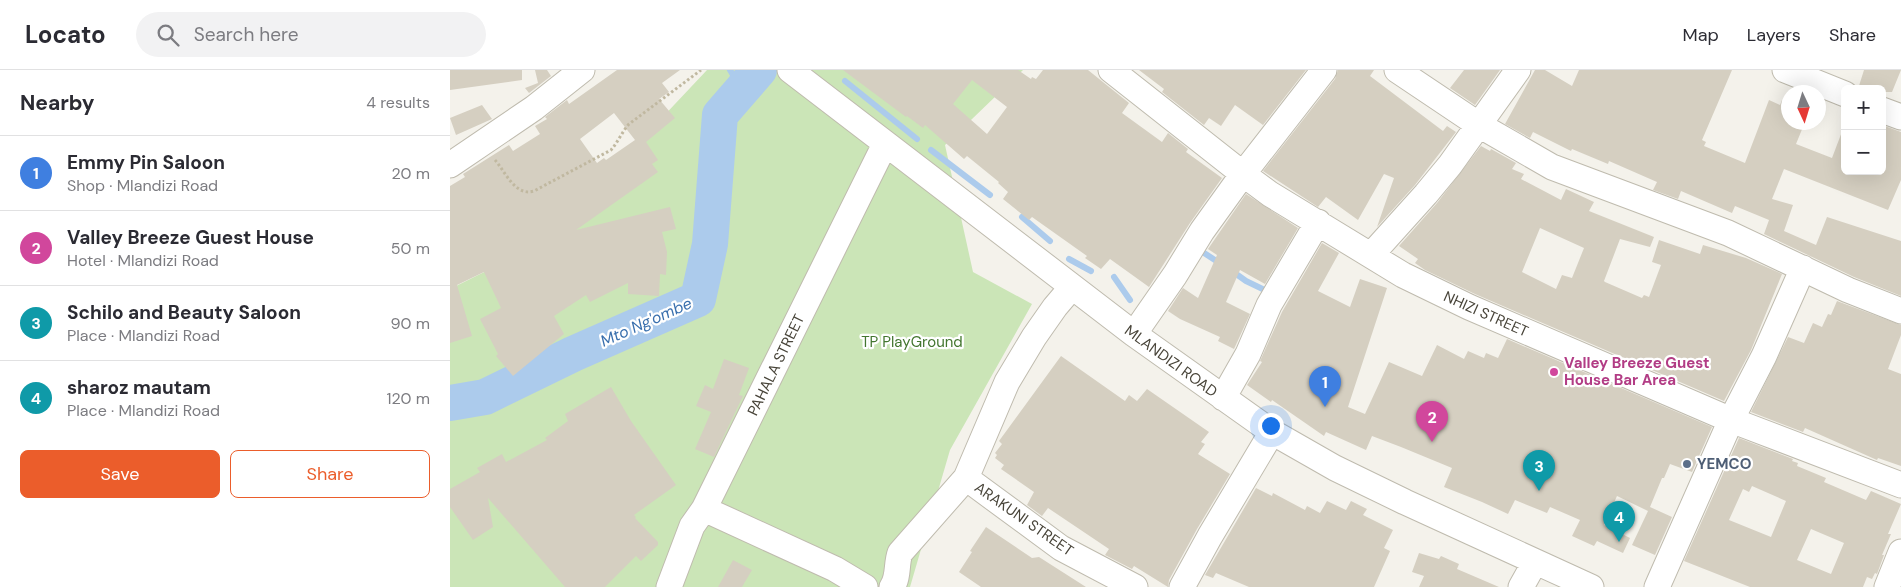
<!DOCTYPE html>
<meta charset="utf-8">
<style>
body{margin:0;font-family:"DM Sans",sans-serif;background:#f2f2f3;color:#2b2b33}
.controls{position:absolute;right:15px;top:15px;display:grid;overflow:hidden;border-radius:8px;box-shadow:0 5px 20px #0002}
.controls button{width:45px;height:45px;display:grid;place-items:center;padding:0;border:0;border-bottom:1px solid #e1e1e2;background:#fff;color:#2b2b33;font:25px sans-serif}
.compass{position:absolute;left:1331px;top:15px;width:45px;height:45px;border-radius:50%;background:#fff;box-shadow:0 5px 20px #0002;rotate:176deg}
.you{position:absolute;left:820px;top:355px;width:18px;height:18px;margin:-12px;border:4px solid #fff;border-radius:50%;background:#1a73e8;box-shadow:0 0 0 8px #1a73e833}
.badge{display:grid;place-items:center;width:32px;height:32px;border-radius:50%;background:#eb5d2b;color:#fff;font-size:16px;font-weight:700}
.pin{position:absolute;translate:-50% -41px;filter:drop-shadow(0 1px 2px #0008)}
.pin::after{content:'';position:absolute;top:26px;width:18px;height:15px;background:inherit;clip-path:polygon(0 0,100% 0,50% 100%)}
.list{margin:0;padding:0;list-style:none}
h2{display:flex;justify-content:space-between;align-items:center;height:65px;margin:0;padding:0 20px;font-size:21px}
h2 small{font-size:16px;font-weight:400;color:#7c7c81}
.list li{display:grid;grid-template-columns:32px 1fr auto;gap:15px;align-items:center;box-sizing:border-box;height:75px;padding:0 20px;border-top:1px solid #e1e1e2}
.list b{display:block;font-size:19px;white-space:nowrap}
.list p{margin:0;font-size:16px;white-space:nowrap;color:#7c7c81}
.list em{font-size:16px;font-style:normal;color:#7c7c81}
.actions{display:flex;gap:10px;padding:15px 20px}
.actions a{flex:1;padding:11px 0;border:1px solid #eb5d2b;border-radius:8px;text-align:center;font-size:18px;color:#eb5d2b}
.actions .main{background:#eb5d2b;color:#fff}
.icon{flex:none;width:28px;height:28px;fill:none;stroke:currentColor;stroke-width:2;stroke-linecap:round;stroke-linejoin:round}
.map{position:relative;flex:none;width:1451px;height:517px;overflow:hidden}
header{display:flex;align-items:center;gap:30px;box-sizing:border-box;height:70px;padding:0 25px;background:#fff;border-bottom:1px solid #e1e1e2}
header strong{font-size:24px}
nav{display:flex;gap:28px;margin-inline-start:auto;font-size:18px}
.search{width:350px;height:45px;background:#f2f2f3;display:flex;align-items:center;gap:12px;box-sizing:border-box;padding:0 18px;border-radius:28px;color:#7c7c81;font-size:19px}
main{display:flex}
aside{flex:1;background:#fff}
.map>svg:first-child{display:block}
.green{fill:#cbe5b7}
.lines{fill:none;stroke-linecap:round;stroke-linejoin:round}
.stream{stroke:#accbec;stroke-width:6}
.river{stroke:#accbec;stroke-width:36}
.building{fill:#d5cfc1;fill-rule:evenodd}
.minor-casing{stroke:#bfbbae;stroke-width:27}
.path{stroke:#c0b8a0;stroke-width:3;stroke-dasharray:2.5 2.5;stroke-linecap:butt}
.minor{stroke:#fff;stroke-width:25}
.hotel-dot{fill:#d1479c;stroke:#fff;stroke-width:2}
.service-dot{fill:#5c6f8a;stroke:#fff;stroke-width:2}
.labels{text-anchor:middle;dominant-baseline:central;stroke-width:4.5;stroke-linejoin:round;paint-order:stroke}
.street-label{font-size:15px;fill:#484439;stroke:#fff}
.park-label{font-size:15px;fill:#43762f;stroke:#fff}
.hotel-label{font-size:15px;font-weight:bold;fill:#b23c85;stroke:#fff;text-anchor:start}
.service-label{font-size:15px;font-weight:bold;fill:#4e5e75;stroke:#fff;text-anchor:start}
.water-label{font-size:16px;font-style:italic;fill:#396fad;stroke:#fff}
</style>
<header>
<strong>Locato</strong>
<div class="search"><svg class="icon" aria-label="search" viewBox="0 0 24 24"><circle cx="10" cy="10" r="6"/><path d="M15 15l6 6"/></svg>Search here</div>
<nav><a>Map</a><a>Layers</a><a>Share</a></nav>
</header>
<main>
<aside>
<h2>Nearby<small>4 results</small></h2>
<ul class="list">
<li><span class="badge" style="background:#3f7fe0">1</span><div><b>Emmy Pin Saloon</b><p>Shop · Mlandizi Road</p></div><em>20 m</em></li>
<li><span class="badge" style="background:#d1479c">2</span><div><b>Valley Breeze Guest House</b><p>Hotel · Mlandizi Road</p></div><em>50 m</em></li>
<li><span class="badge" style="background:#0f9aa8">3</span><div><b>Schilo and Beauty Saloon</b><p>Place · Mlandizi Road</p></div><em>90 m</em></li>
<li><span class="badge" style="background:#0f9aa8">4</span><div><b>sharoz mautam</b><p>Place · Mlandizi Road</p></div><em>120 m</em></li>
</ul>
<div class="actions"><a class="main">Save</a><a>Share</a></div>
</aside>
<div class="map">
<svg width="1451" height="517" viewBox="0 0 1451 517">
<rect width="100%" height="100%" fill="#f4f2eb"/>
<!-- green -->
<path class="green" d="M257,0H573L495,75L523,202L582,234L500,380L460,517H0V219L95,172Z"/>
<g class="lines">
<!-- stream -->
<path class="stream" d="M280,0L292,20
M395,11L467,69
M481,80L540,125
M572,147L600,171
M748,179L771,194
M619,189L641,201
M782,201L796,211L821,223
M664,207L680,230"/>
<!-- river -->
<path class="river" d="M0,333L35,327L123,284L248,229L260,174L270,45L309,0"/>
</g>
<!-- building -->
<path class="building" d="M0,0H72V10L0,20Z
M85,0H97L101,6L79,23L75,18L88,13Z
M167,0H230L212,13L219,22L209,29L225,48L196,72L208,90L202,94L208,102L126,160L220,137L226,159L212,162L217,182L216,205L210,204L209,226L178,224V213L140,232L136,225L104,246L114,264L63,306L46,286L48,284L30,249L51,238L34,202L7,215L22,266L0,273V116L15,107L13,104L59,75L63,81L90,64L85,56L97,49L95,47L117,30L119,34ZM164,43L185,70L156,90L154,88L147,93L130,69Z
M393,0H568L581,9L582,7L586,9L593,0H638L679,33L672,43L712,72L718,63L738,79L736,82L772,108L740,153L699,217L660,189L651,199L635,188L637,186L582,147L579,150L553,129L558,122L548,113L549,112L517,86L514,89L475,55L473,58L457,46L456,47ZM522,10L557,37L537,64L503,34Z
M689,0H856L813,55L785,35L771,56L759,48L754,55L712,22L714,19Z
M888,0H924L920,6L993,61L997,56L1006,62L965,115L927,157L944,108L934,104L908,150L876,127L868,137L813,101L885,9Z
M1014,0H1050L1025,35L1000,18Z
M1085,0H1095L1122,16L1129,0H1282L1252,70L1256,72L1254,76L1295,93L1319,30L1330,35L1332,30L1338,33V52H1355L1346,74L1382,88L1393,59H1395V101H1432V55L1451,62V110L1438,140L1334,99L1322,129L1343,135L1334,161L1366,175L1377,147L1451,171V226L1404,207L1314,164L1319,150L1285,136L1282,143L1231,121L1228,129L1203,120L1207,112L1159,91L1158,94L1122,79L1121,81L1083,62L1080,68L1055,54Z
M1414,0H1451L1442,22H1432V19H1408Z
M32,35L42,49L6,65L0,48Z
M1031,76L1040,81L1041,79L1066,93L1062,99L1074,104L1071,109L1111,130L1116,119L1144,132L1139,141L1204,167L1200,177L1170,169L1154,211L1155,212L1192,228L1194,225L1199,227L1211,195L1202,192L1209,170L1250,184L1253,175L1296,188L1332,204L1301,280L1274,331L1025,224L975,200L965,193L968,189L949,176L987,133ZM1090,158L1134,178L1122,208L1112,205L1106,219L1072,202Z
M796,124L848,158L815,214L790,200L776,232L800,244L784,279L768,271L770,267L730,249L718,241L733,218L748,228L767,185L758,179Z
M872,173L889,183L868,221L900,237L910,209L937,218L898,337L915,344L939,292L972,306L987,275L1014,289L1018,281L1034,288L1036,283L1048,288L1057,269L1262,357L1242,402L1220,394L1214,408H1212L1200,437L1222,447L1205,485L1182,475L1198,441L1167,426L1154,455L1180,468L1173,483L1147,471L1144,476L1122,466L1130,450L1100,437L1097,443L1065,430L1058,444L1032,432L994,417L1002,398L951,377L922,366L916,380L876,362L874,366L822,330L821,332L797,315L812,292L810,291L832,242Z
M1387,231L1451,255V265L1438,299L1451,304V396L1428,388L1427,390L1355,358L1353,362L1301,342L1338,267L1354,273L1363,253L1372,257L1378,244L1381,245Z
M611,286L675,331L679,325L687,331L697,319L759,362L751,372L755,374L748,384L780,404L747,459L719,510L718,517L684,496L682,499L655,485L659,479L598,438L592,446L577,435L584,422L551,399L554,395L545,388L547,385L545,383L552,374L549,371Z
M274,289L299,298L289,325L293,326L264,387L245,379L261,342L246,336L255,315L263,319Z
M161,317L181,351L226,415L184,445L186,447L185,448L208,472V475L191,491L186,486L155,517H115L38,428L43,457L23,470L0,437V419L30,402L27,398L52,384L56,392L97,370L95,368L118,351L115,344Z
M1289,368L1343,389L1342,391L1348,393L1347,396L1376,408L1374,412L1416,430L1421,421L1451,434L1438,464H1441L1432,485H1434L1427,504L1425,503L1422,509L1417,507L1413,517H1300L1234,491ZM1302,416L1336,431L1321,467L1279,450L1293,419L1299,422ZM1361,459L1394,473L1381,504L1347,490Z
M806,418L822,426L823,423L855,440L857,436L870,443L877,431L896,440L901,431L917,439L913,445L943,460L934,478L940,481L924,517H799L766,503L763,508L755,505Z
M536,457L582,488L589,487L636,517H531L509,502L522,482L520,481Z
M969,483L989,489L991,486L1009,494L1007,499L1049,517H969L974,506L962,502Z
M283,490L302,500L292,517H268Z"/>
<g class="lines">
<defs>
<path id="minor" d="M340,0L684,264L822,362L885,398L955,432L1141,517
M661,0L793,104L820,124L953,205L1019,237L1281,350L1451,415
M947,0L1029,55L1102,97L1278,163L1398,220L1451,241
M1335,0L1395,24
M1432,40L1451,47
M0,95L84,38L132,0
M921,185L976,124L1000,95L1068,0
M684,264L725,205L752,161L793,104L874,0
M773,328L798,284L819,235L868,152
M516,408L611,478L685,517
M254,439L385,499L415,517
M219,517L242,456L254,439L435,74
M442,517C449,507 446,494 450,483L516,408L557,312L584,267L605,237L622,217
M732,517L760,466L822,362
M1071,517L1085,492
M1207,517L1281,350L1314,286L1353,198
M1437,517L1451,482"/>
</defs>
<!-- minor casing -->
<use href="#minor" class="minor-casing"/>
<!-- path -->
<path class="path" d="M45,90C55,101 65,127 84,121L161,80C168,72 172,62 179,54L251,0"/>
<!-- minor -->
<use href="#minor" class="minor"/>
</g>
<!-- markers -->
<circle class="hotel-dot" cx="1104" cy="302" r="5"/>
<circle class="service-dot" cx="1237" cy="394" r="5"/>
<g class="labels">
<!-- street labels -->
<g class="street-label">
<text transform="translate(1036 244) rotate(24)">NHIZI STREET</text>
<text transform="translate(721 291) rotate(36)">MLANDIZI ROAD</text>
<text transform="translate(326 295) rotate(-64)">PAHALA STREET</text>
<text transform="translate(574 449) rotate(35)">ARAKUNI STREET</text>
</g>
<!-- park labels -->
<g class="park-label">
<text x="462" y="272">TP PlayGround</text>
</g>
<!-- hotel labels -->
<g class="hotel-label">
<text x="1114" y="293">Valley Breeze Guest<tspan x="1114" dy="17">House Bar Area</tspan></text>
</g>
<!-- service labels -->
<g class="service-label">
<text x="1247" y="394">YEMCO</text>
</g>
<!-- water labels -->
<g class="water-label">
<text transform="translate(196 252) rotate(-24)">Mto Ng'ombe</text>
</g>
</g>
</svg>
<div class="controls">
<button>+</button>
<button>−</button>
</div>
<svg class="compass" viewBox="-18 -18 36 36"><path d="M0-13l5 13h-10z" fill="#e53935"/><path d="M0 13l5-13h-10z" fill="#7c7c81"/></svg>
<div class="you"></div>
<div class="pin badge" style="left:875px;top:337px;background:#3f7fe0">1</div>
<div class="pin badge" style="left:982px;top:372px;background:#d1479c">2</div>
<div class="pin badge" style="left:1089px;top:421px;background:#0f9aa8">3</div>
<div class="pin badge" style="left:1169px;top:472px;background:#0f9aa8">4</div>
</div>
</main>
